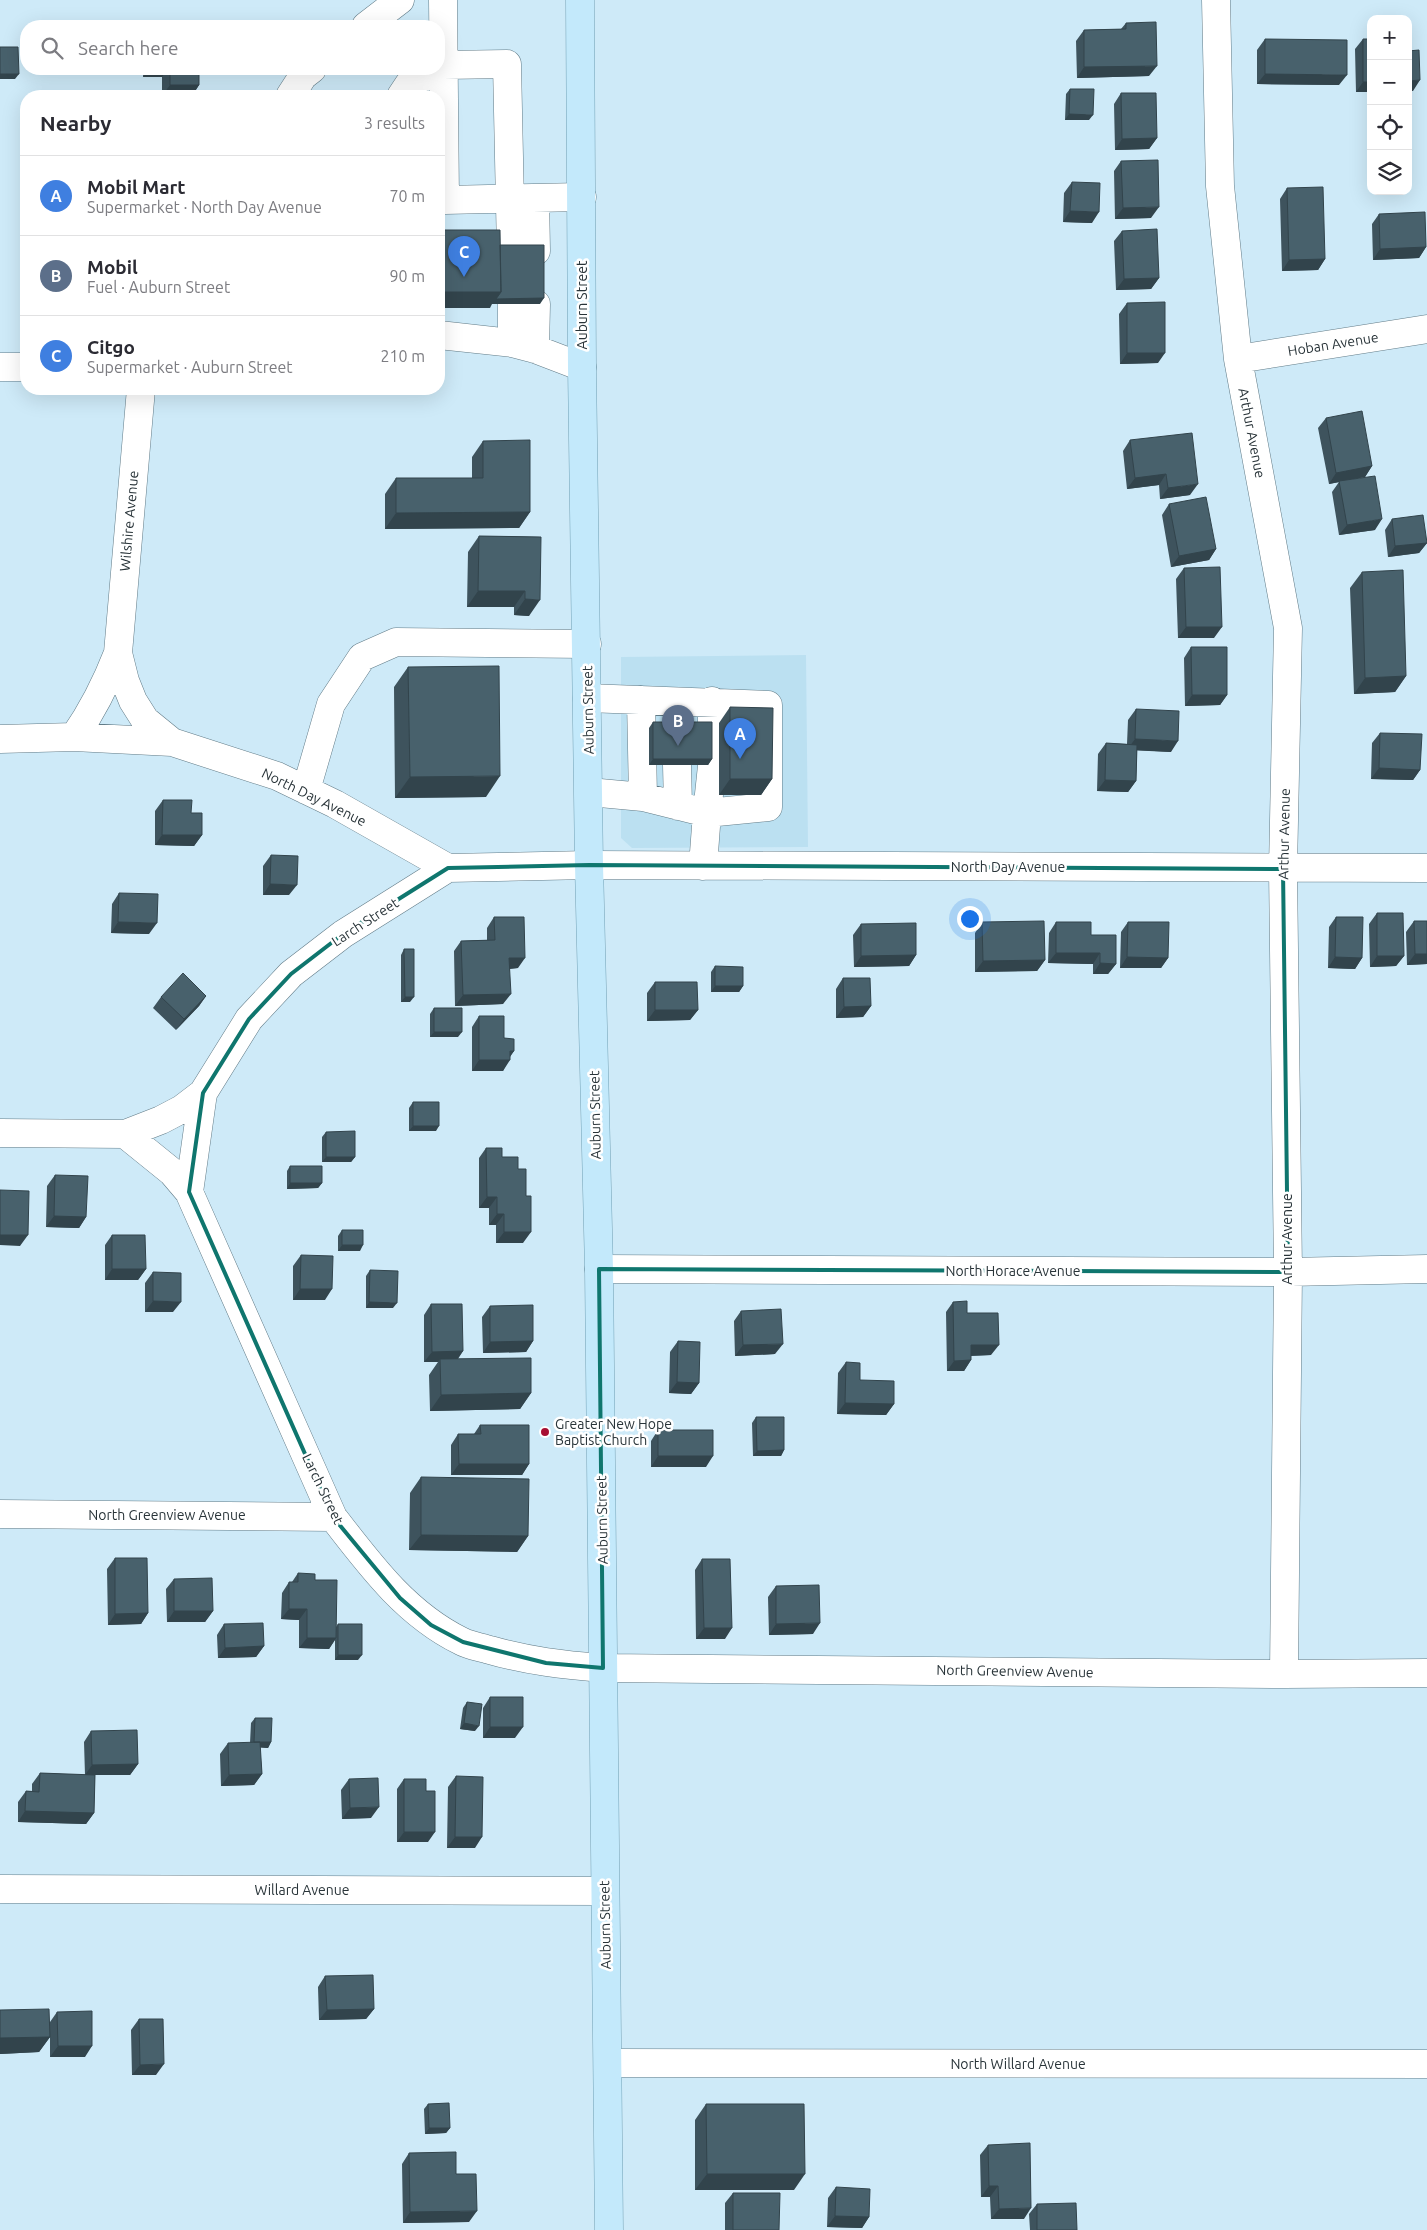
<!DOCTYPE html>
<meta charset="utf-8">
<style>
body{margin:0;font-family:Ubuntu,sans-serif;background:#f7f7f7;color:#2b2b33}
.controls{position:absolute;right:15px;top:15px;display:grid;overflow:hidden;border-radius:10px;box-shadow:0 5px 20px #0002}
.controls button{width:45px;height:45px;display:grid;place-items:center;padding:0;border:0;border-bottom:1px solid #e1e1e2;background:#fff;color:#2b2b33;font:25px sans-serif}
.you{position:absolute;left:969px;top:918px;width:18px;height:18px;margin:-12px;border:4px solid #fff;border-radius:50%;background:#1a73e8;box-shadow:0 0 0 8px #1a73e833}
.badge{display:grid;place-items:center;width:32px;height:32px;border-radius:50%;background:#1a73e8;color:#fff;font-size:16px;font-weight:700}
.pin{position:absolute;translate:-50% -41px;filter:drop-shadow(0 1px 2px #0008)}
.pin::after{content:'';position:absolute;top:26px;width:18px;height:15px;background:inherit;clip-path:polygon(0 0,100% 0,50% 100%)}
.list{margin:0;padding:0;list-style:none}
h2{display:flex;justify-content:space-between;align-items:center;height:65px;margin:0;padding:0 20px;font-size:21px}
h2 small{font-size:16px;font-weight:400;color:#7c7c81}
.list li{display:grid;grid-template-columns:32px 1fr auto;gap:15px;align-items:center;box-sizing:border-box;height:80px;padding:0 20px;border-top:1px solid #e1e1e2}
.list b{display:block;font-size:19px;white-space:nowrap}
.list p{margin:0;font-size:16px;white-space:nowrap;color:#7c7c81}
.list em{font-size:16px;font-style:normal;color:#7c7c81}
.icon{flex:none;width:28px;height:28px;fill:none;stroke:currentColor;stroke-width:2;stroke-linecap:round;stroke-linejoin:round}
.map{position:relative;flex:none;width:1427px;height:2230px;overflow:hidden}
.search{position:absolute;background:#fff;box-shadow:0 5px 20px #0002;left:20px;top:20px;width:425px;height:55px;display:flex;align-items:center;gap:12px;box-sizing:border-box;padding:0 18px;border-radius:20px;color:#7c7c81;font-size:19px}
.panel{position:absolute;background:#fff;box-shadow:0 5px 20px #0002;left:20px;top:90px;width:425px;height:305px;border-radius:20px}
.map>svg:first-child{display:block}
.built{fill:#bbe0f1}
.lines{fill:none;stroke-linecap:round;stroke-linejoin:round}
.minor-casing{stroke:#617b87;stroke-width:29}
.major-casing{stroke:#73a1b5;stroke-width:29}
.minor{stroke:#fff;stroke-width:28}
.major{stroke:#c3e9fb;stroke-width:28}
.wall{fill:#3e535d}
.shaded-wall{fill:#32444c}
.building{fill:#48616c;stroke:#32444c}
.marked{fill:none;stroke:#0f766e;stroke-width:4;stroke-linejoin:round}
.poi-dot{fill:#a70e32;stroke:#fff;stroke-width:2}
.labels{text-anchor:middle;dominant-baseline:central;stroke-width:5;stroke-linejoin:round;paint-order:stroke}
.street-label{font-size:14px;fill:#293439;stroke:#fff}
.poi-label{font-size:14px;fill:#293439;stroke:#fff;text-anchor:start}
</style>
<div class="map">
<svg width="1427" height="2230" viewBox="0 0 1427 2230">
<rect width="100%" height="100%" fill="#ceeaf8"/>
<!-- built -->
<path class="built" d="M806,655L808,847L632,848L621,838V657Z"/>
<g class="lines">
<defs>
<path id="minor" d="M443,0L445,200L582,197
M1216,0L1220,186L1238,359L1288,628L1283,869L1288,1272L1284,1674
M366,26L400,0
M439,68L444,65L507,64L511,251
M290,96L303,76L312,69
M401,96L409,84L438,69
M535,198L536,251
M512,304V343
M439,335L512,343L535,349L582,367
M535,349L536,304
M1238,359L1427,329
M0,367H26
M118,653L141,389
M587,698L768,705V807L707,813L703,866
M641,700L643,797
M74,737L172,742
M0,739L74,737C93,710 106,684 118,653L125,681L133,701L145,720L172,742L277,776L335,804L448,868
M677,765L678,806
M306,790L331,704L362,657L396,642L587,644
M589,792L643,797L707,813L712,766V701
M1427,868L589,865L448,868L343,934L291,974L249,1019L203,1093L182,1109L161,1120L125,1134L172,1172L189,1192L333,1517C370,1565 406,1614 461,1641C470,1646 481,1647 490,1650C528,1661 564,1665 603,1668L1284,1674L1427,1673
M0,1133L125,1134
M189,1192L203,1093
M599,1269L1288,1272L1427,1269
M0,1514L333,1517
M0,1889L604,1891
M608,2063L1427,2064"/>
<path id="major" d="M580,0L582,367L589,865L599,1269L609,2230"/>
</defs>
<!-- minor casing -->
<use href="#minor" class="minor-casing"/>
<!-- major casing -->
<use href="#major" class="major-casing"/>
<!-- minor -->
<use href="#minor" class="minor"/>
<!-- major -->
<use href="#major" class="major"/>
</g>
<!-- wall -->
<path class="wall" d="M1126,23L1149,76L1077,78L1076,41L1084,30L1121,29Z
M1265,39L1339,85L1257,84V50Z
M1363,39H1371V92H1356L1355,49Z
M143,69H199V85L192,96H162V77H143Z
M1070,89L1089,120H1065L1066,94Z
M1121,93L1157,138L1149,149L1115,150L1114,104Z
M1121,161L1151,218L1115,219L1114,171Z
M1072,182L1092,223L1063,222L1064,193Z
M1287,188L1325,259L1318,270L1282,271L1280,199Z
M1379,214L1426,247L1419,258L1373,260L1372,224Z
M1122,231L1159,278L1151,289L1116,290L1114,241Z
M1127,303L1158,363L1120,364L1119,314Z
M1326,418L1372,466L1365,477L1347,480L1375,530L1339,535L1332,492L1339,482L1329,484L1318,428Z
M1130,440L1190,495L1160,499L1159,485L1127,489L1123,451Z
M483,441L530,512L519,528L385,529V494L396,478H472V457Z
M1169,504L1216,549L1209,560L1171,567L1162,515Z
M1392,519L1427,543L1419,553L1388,557L1385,530Z
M479,536L541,537L529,616L514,615V607H467L468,552Z
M1184,568L1214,638H1178L1176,579Z
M1362,572L1406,676L1395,692L1354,694L1350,588Z
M1191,647L1227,695L1220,705L1185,706L1184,658Z
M408,667L486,797L395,798L394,687Z
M730,707L772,779L761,795H719V723Z
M1136,709L1171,752L1137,750L1136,781L1128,792L1097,791L1098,754L1106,743L1127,744L1128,720Z
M653,722L712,759L708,765H649V728Z
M1380,733L1420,770L1413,780L1371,779L1372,743Z
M163,800L191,813L202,835L194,846L155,845V811Z
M271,855L289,895H263V866Z
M119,893L149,934L111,933L112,904Z
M1377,913L1404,956L1396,966L1370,967L1369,924Z
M494,917L518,968L510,969L503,1004L455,1006L454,951L461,941L487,940V928Z
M1336,917L1362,958L1355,969L1328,968L1329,927Z
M1414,921H1427V964L1407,965L1406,932Z
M982,922L1045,960L1037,971L975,972V933Z
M1056,922L1091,935L1116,964L1108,974H1093V964L1048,963L1049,933Z
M1128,922L1168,958L1161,968H1120L1121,932Z
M861,924L916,955L909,966L854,967L853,935Z
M404,949L410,1002H401V955Z
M715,966L743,986L739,992H711V972Z
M843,978L871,1006L863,1017L836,1018V989Z
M655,982L698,1010L690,1020L647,1021V993Z
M206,996L199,1006L176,1030L153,1008L161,997Z
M434,1008L458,1037H430V1014Z
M479,1016L504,1038L514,1051L510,1056L503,1071H472V1027Z
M413,1102L436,1131H409V1108Z
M326,1132L355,1157L351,1162H322V1137Z
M486,1148L502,1157L518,1169L523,1243H496V1225H489V1208H479V1158Z
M290,1166L322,1183L318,1188L287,1189V1171Z
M55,1175L86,1217L79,1228L46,1227L47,1186Z
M342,1230L360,1251H338V1236Z
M112,1235L146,1269L138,1280H105V1245Z
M301,1255L325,1300H293V1266Z
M370,1270L393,1308H366V1276Z
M153,1272L173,1312H145V1283Z
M953,1302L967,1313L991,1355L971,1356V1360L964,1371H947L946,1312Z
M431,1304L463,1351L458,1359L531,1393L520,1409L430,1411L429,1375L438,1362H424V1315Z
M490,1306L533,1341L526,1352L483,1353L482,1317Z
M741,1311L775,1354L735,1356L734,1321Z
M678,1341L699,1383L691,1394L669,1393L670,1352Z
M846,1362L860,1380L894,1404L886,1415L837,1414L838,1373Z
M756,1417L784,1450L781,1456H753L752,1423Z
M480,1425L529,1464L522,1475H451V1445L458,1434H474Z
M658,1430L706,1467H651V1441Z
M421,1477L528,1536L517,1552L409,1550L410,1493Z
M115,1558L148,1613L141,1624L108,1625L107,1569Z
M702,1559L725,1639H696L695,1570Z
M298,1573L315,1580L336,1627L338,1624L358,1660H335V1640L329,1649L299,1648V1620L281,1619L282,1593L289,1582H292Z
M174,1579L213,1611L205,1622H167L166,1589Z
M776,1586L813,1634L769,1635L768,1597Z
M224,1624L264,1646L256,1657L218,1658L217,1635Z
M490,1697L515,1738H483V1708Z
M467,1702L475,1731L460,1729L463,1708Z
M255,1718L271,1742L268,1748L260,1747L262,1774L254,1785L221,1786L220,1754L228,1743H250L251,1723Z
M91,1731L138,1764L130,1775H95L94,1813L86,1824L18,1822V1802L26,1791H32V1784L40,1773L85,1775L84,1742Z
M456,1776L475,1848H447L448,1787Z
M349,1779L371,1818L342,1819L341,1790Z
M404,1779L426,1791L428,1842H397V1789Z
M325,1976L374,2009L366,2019L319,2020L318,1987Z
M0,2010L50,2022L57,2012L85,2057H50V2037L39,2052L0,2054Z
M139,2019L156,2075H132L131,2030Z
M428,2104L450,2128L446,2133L425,2134L424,2109Z
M706,2104L794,2190H695V2120Z
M988,2145L1024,2219H991L990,2197H981L980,2155Z
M409,2153L469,2222L403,2223L402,2164Z
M836,2187L869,2217L862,2228L827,2227L828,2198Z
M733,2193L779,2230H725V2203Z
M1037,2204L1077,2230H1030L1029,2214Z"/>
<!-- shaded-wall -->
<path class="shaded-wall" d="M1157,66L1149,76L1077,78L1084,67Z
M149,69H168L162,77H143Z
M0,74H19L15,79H0Z
M1265,74L1347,75L1339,85L1257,84Z
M1420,80L1413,91H1408V81Z
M1363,82H1371V92H1356Z
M170,85H199L192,96H162Z
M1069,114L1093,115L1089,120H1065Z
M1157,138L1149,149L1115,150L1122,139Z
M1159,207L1151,218L1115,219L1123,208Z
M1070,211L1099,212L1092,223L1063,222Z
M1426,247L1419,258L1373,260L1380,249Z
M1325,259L1318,270L1282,271L1289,260Z
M1159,278L1151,289L1116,290L1124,279Z
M439,292H501L544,298L540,304H492L490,308H439Z
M1127,353H1165L1158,363L1120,364Z
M1372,466L1365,477L1329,484L1336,473Z
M1166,474L1159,485L1127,489L1135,478Z
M1198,484L1190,495L1160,499L1168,488Z
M530,512L519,528L385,529L396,513Z
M1382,519L1375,530L1339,535L1347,525Z
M1427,543L1419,553L1388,557L1395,546Z
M1216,549L1209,560L1171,567L1179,556Z
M478,591H525L514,607H467Z
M525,599L540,600L529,616L514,615Z
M1186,627H1222L1214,638H1178Z
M1406,676L1395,692L1354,694L1365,678Z
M1192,695H1227L1220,705L1185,706Z
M1135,739L1178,741L1171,752L1127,750Z
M653,759H712L708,765H649Z
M1379,768L1420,770L1413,780L1371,779Z
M500,776L486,797L395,798L410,777Z
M730,779H772L761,795H719Z
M1105,780L1136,781L1128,792L1097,791Z
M162,835H202L194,846L155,845Z
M270,884L297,885L289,895H263Z
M118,922L157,923L149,934L111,933Z
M1056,953H1100L1093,964L1048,963Z
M1415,954H1427V964L1407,965Z
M916,955L909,966L854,967L861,956Z
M1377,956H1404L1396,966L1370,967Z
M1127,957L1168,958L1161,968H1120Z
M1335,957L1362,958L1355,969L1328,968Z
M509,958H525L518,968L502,969Z
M1045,960L1037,971L975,972L983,961Z
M1100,963L1116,964L1108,974H1093Z
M715,986H743L739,992H711Z
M511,994L503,1004L455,1006L463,995Z
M206,996L199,1006L176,1030L184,1019Z
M405,997H414L410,1002H401Z
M871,1006L863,1017L836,1018L844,1007Z
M655,1010H698L690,1020L647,1021Z
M434,1032H462L458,1037H430Z
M510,1051H514L508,1060H510L503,1071H472L479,1060Z
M413,1126H439L436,1131H409Z
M326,1157H355L351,1162H322Z
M290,1183H322L318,1188L287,1189Z
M487,1197H497L489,1208H479Z
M497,1214H504L496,1225H489Z
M54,1216L86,1217L79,1228L46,1227Z
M504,1232H531L523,1243H496Z
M0,1235H28L20,1246L0,1245Z
M342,1245H363L360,1251H338Z
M112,1269H146L138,1280H105Z
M300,1289H332L325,1300H293Z
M153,1301L181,1302L173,1312H145Z
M369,1302L397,1303L393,1308H366Z
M533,1341L526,1352L483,1353L490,1342Z
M783,1344L775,1354L735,1356L743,1345Z
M971,1345H999L991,1355L963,1356Z
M463,1351L455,1362L440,1359L438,1362H424L432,1352Z
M971,1360L964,1371H947L954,1361Z
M677,1382L699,1383L691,1394L669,1393Z
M531,1393L520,1409L430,1411L441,1395Z
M845,1403L894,1404L886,1415L837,1414Z
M784,1450L781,1456H753L757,1451Z
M658,1456H713L706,1467H651Z
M459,1464H529L522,1475H451Z
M421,1535L528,1536L517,1552L409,1550Z
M289,1609H307L299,1620L281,1619Z
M174,1611H213L205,1622H167Z
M148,1613L141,1624L108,1625L115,1614Z
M820,1623L813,1634L769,1635L776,1624Z
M704,1628H732L725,1639H696Z
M307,1638H336L329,1649L299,1648Z
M264,1646L256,1657L218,1658L225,1648Z
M338,1655H362L358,1660H335Z
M464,1723L479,1726L475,1731L460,1729Z
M490,1727H523L515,1738H483Z
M254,1742H271L268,1748L250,1747Z
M138,1764L130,1775H85L92,1765Z
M262,1774L254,1785L221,1786L229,1775Z
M379,1807L371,1818L342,1819L350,1808Z
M25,1811L94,1813L86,1824L18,1822Z
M404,1832H435L428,1842H397Z
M455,1837H482L475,1848H447Z
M374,2009L366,2019L319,2020L327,2010Z
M50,2037L39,2052L0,2054V2038Z
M58,2046H92L85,2057H50Z
M164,2064L156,2075H132L140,2065Z
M429,2128H450L446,2133L425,2134Z
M707,2174H805L794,2190H695Z
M989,2186H998L990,2197H981Z
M1031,2208L1024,2219H991L999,2209Z
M477,2211L469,2222L403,2223L410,2212Z
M835,2216L869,2217L862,2228L827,2227Z"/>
<!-- building -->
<path class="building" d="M1156,22L1157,66L1084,67V30L1126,29V23Z
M1265,39L1347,40V75L1265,74Z
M1363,39H1371V82H1363Z
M0,47H18L19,74H0Z
M1419,50L1420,80L1408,81V51Z
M170,69H199V85H170Z
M1070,89H1094L1093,115L1069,114Z
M1121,93H1156L1157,138L1122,139Z
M1158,160L1159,207L1123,208L1121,161Z
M1072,182L1100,183L1099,212L1070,211Z
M1323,187L1325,259L1289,260L1287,188Z
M1425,212L1426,247L1380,249L1379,214Z
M1157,229L1159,278L1124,279L1122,231Z
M439,230H500L501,292H439Z
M500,245H544V298L496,299L501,292Z
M1165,302V353H1127V303Z
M1362,411L1372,466L1336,473L1326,418Z
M1192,433L1198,484L1168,488L1166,474L1135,478L1130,440Z
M530,440V512L396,513V478H483V441Z
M1375,476L1382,519L1347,525L1339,481Z
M1206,497L1216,549L1179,556L1169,504Z
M1423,515L1427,543L1395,546L1392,519Z
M479,536L541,537L540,600L525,599V591H478Z
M1220,567L1222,627H1186L1184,568Z
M1403,570L1406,676L1365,678L1362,572Z
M1191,647H1227V695H1192Z
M499,666L500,776L410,777L408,667Z
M730,707L773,708L772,779H730Z
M1136,709L1179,711L1178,741L1135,739Z
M653,722H712V759H653Z
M1380,733L1422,734L1420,770L1379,768Z
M1106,743L1137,745L1136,781L1105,780Z
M163,800H192L191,813H202V835H162Z
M271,855L298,856L297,885L270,884Z
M119,893L158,894L157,923L118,922Z
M1377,913H1403L1404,956H1377Z
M494,917H524L525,958H509L511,994L463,995L461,941L495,940Z
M1336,917H1363L1362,958L1335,957Z
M1044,921L1045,960L983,961L982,922Z
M1414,921H1427V954H1415Z
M1056,922H1091V935H1116V964L1100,963V953H1056Z
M1128,922H1169L1168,958L1127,957Z
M916,923V955L861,956V924Z
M404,949H414V997H405Z
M715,966L743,967V986H715Z
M183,973L206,996L184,1019L161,997Z
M843,978H870L871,1006L844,1007Z
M655,982H697L698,1010H655Z
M434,1008H462V1032H434Z
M479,1016H504V1038L514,1039V1051H510V1060H479Z
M413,1102H439V1126H413Z
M355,1131V1157H326V1132Z
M486,1148H502V1157H518V1169H526V1196H531V1232H504V1214H497V1197H487Z
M290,1166H322V1183H290Z
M55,1175L88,1176L86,1217L54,1216Z
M0,1190L29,1191L28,1235H0Z
M342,1230H363V1245H342Z
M112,1235H145L146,1269H112Z
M301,1255L333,1256L332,1289H300Z
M370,1270L398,1271L397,1303L369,1302Z
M153,1272L181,1273V1302L153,1301Z
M967,1301V1313H998L999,1345H971V1360L954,1361L953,1302Z
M431,1304H462L463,1351L432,1352Z
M533,1305V1341L490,1342V1306Z
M781,1309L783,1344L743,1345L741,1311Z
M678,1341L700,1342L699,1383L677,1382Z
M531,1358V1393L441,1395L440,1359Z
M846,1362L860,1363V1380L894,1381V1404L845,1403Z
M756,1417H784V1450L757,1451Z
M480,1425H529V1464H459L458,1434H481Z
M658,1430H713V1456H658Z
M421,1477L529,1479L528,1536L421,1535Z
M115,1558H147L148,1613L115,1614Z
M702,1559H730L732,1628H704Z
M298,1573L315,1574V1580H337L336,1638H307V1609H289V1582H298Z
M212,1578L213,1611H174V1579Z
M819,1585L820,1623L776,1624V1586Z
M263,1623L264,1646L225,1648L224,1624Z
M338,1624H362V1655H338Z
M490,1697H523V1727H490Z
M467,1702L482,1704L479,1726L464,1723Z
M255,1718H272L271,1742H254Z
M137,1730L138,1764L92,1765L91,1731Z
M260,1742L262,1774L229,1775L228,1743Z
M40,1773L95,1775L94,1813L25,1811L26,1791L39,1792Z
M456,1776L483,1777L482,1837H455Z
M378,1778L379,1807L350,1808L349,1779Z
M404,1779H426V1791H435V1832H404Z
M373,1975L374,2009L327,2010L325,1976Z
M49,2009L50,2037L0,2038V2010Z
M92,2011V2046H58L57,2012Z
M139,2019H163L164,2064L140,2065Z
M449,2103L450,2128H429L428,2104Z
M706,2104H804L805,2174H707Z
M1030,2143L1031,2208L999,2209L998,2186H989L988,2145Z
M456,2152V2174H476L477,2211L410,2212L409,2153Z
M836,2187L870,2189L869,2217L835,2216Z
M733,2193H780L779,2230H733Z
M1076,2203L1077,2230H1037V2204Z"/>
<!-- marked area -->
<path class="marked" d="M589,865L1283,869L1288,1272L599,1269L603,1668L546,1663L463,1642L431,1625L400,1598L333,1517L189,1192L203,1093L249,1019L291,974L343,934L448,868Z"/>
<!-- markers -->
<circle class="poi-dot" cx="545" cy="1432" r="5"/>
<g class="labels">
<!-- street labels -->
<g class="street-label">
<text transform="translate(582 305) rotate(-90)">Auburn Street</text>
<text transform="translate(1333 344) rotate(-9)">Hoban Avenue</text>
<text transform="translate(1252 433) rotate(79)">Arthur Avenue</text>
<text transform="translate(129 521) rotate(-85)">Wilshire Avenue</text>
<text transform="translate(588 710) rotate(-91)">Auburn Street</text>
<text transform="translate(314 797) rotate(26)">North Day Avenue</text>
<text transform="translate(1284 834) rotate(-89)">Arthur Avenue</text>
<text x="1008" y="867">North Day Avenue</text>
<text transform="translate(365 922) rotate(-33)">Larch Street</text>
<text transform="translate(595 1115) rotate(-91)">Auburn Street</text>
<text transform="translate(1287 1239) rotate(-90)">Arthur Avenue</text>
<text x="1013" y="1271">North Horace Avenue</text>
<text transform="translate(323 1489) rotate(64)">Larch Street</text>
<text x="167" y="1515">North Greenview Avenue</text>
<text transform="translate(602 1520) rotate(-91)">Auburn Street</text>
<text transform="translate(1015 1671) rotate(1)">North Greenview Avenue</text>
<text x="302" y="1890">Willard Avenue</text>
<text transform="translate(605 1925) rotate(-91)">Auburn Street</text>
<text x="1018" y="2064">North Willard Avenue</text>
</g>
<!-- poi labels -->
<g class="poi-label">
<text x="555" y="1424">Greater New Hope<tspan x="555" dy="16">Baptist Church</tspan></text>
</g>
</g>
</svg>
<div class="controls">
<button>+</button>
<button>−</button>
<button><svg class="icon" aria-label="locate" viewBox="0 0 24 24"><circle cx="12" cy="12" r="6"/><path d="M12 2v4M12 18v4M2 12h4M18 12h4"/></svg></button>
<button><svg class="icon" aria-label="layers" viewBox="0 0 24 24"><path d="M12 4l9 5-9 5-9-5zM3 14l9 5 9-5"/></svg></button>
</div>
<div class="you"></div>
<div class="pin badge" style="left:740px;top:759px;background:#3f7fe0">A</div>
<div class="pin badge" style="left:678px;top:746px;background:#5c6f8a">B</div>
<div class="pin badge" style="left:464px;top:277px;background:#3f7fe0">C</div>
<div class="search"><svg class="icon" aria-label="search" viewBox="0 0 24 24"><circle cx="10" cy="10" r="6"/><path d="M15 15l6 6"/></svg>Search here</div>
<section class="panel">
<h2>Nearby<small>3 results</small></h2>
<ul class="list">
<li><span class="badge" style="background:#3f7fe0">A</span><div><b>Mobil Mart</b><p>Supermarket · North Day Avenue</p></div><em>70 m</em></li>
<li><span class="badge" style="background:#5c6f8a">B</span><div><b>Mobil</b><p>Fuel · Auburn Street</p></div><em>90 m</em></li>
<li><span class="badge" style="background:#3f7fe0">C</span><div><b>Citgo</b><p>Supermarket · Auburn Street</p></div><em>210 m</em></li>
</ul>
</section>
</div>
